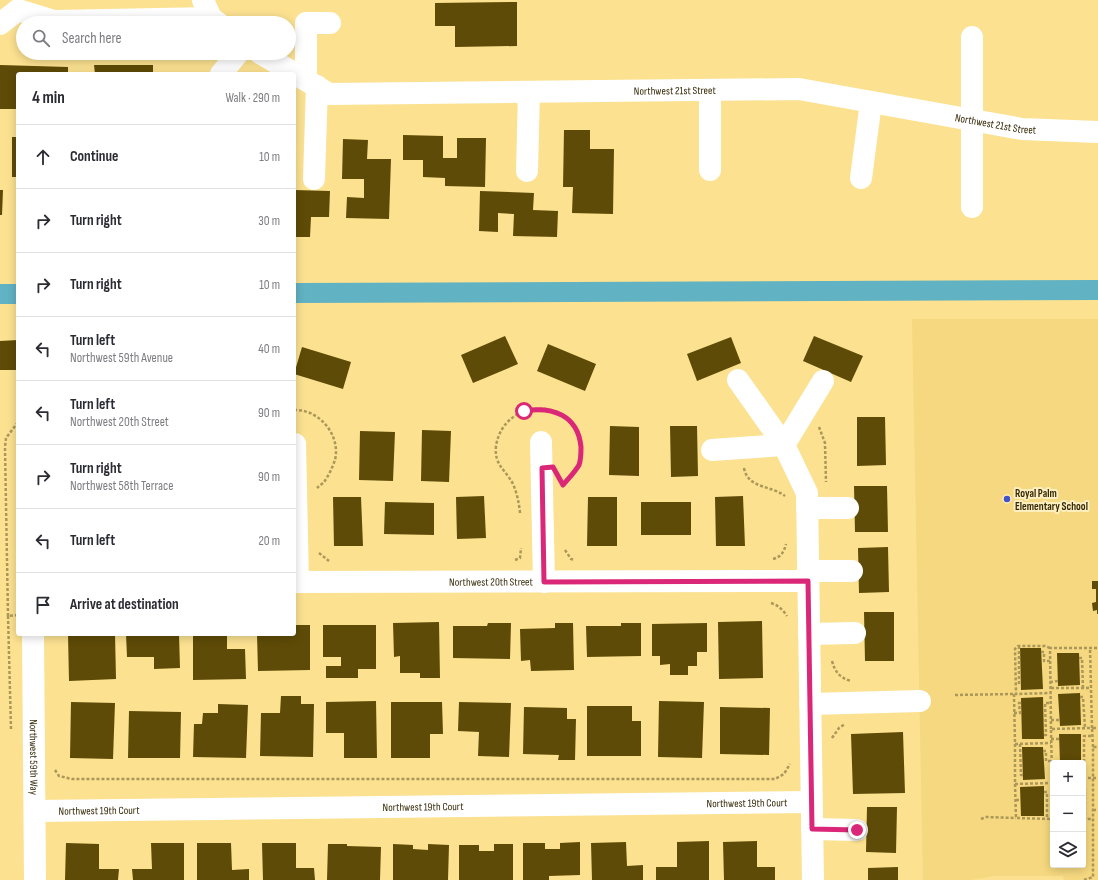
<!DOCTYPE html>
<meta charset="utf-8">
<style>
body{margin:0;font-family:"Sofia Sans Condensed",sans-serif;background:#f7f7f7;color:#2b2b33}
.controls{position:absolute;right:12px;bottom:12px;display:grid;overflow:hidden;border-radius:4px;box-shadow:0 2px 10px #0003}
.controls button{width:36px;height:36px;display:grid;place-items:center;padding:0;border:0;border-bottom:1px solid #e1e1e2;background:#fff;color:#2b2b33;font:20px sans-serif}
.stop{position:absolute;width:12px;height:12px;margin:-9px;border:3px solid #db2777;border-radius:50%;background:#fff}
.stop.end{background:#db2777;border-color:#fff;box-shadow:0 1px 4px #0008}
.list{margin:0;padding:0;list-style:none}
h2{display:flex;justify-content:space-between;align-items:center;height:52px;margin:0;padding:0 16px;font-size:17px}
h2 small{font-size:13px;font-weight:400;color:#7c7c81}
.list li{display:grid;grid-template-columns:26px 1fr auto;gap:12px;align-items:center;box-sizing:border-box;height:64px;padding:0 16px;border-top:1px solid #e1e1e2}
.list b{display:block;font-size:15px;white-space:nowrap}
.list p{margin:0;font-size:13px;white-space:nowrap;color:#7c7c81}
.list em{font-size:13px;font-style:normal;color:#7c7c81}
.icon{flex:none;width:22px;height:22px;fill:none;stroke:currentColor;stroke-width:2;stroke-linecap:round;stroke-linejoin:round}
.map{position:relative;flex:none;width:1098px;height:880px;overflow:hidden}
.search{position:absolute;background:#fff;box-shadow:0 2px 10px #0003;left:16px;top:16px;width:280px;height:44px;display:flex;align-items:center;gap:10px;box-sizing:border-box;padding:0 14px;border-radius:22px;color:#7c7c81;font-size:15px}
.panel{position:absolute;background:#fff;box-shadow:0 2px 10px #0003;left:16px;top:72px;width:280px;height:564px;border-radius:4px}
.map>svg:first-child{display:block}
.built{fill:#f5d87f;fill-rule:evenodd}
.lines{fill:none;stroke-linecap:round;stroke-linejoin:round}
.canal{stroke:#61b2c3;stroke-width:20}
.building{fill:#5e4b07}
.path{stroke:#ab9759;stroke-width:2.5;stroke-dasharray:3 2;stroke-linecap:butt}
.minor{stroke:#fff;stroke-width:22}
.route{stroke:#db2777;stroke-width:5}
.poi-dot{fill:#4353c7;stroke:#feefc0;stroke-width:1.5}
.labels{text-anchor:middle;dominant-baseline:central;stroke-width:4;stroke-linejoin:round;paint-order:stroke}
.street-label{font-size:11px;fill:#352a08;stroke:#feefc0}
.poi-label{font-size:11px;font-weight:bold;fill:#352a08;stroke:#feefc0;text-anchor:start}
</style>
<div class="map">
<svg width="1098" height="880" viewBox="0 0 1098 880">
<rect width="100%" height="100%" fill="#fbe190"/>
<!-- built -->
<path class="built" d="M912,319H1098V880H1064L1063,876H994L971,880H923ZM1053,763H1083V865H1053Z"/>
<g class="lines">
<!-- canal -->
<path class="canal" d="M294,293L1098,290
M0,294H18"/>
</g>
<!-- building -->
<path class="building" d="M517,2V46L455,47V26H435V3Z
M0,65L68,67V74H18V109H0Z
M94,65H153V74H95Z
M564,130H590V149H614L613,214L572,213L573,187H563Z
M403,135L443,136V158H457V138H486L485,187L445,186V178L423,177V160H403Z
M12,137H18V177H12Z
M343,139L368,140L367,159H391L389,219L346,218L347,197L364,198V179H342Z
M0,190H3L2,215H0Z
M294,190L330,191L329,217H311L310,237H294Z
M480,191L534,193L533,210L558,211L557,237L513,236L514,214L498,213V232L479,231Z
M505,336L518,364L473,383L461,355Z
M814,336L863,356L851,382L803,361Z
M731,337L741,363L697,381L687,354Z
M18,340V370H0V341Z
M548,344L596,364L585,391L537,371Z
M302,347L351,362L343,389L294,374Z
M857,417H885L886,465L857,466Z
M610,426L639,427V476L609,475Z
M670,426H697L698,476L671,477Z
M422,430L451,431L449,482L421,481Z
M360,431L395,432L393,481L359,480Z
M854,486H887L888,532H855Z
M484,496L486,538L457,539L456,497Z
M743,496L745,546H716L715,497Z
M333,497H361L363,546H334Z
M588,497H617V546H587Z
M385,502L434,503V535L384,534Z
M641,502H691V535H641Z
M888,547L889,592L859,593L858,548Z
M1092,581H1098V614H1097V610L1093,611L1092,603L1096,602V589H1092Z
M864,612H894V661H865Z
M762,621L763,678L719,679L718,622Z
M439,622L440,678H420V673H400V656L394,657L393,623Z
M488,623H511L510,659L453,658V626H487Z
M555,623H573L574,670L531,671L530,660L521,661L520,629L555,628Z
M621,623H641V656L587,657L586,626H621Z
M707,623V652H697V666H688V675H670V664L660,665V656H652V624Z
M294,625H310V670L258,671L257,634H294Z
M323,625H376V669H358V678H326V666H341V657H323Z
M68,634H115L116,679L69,681Z
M126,634H179L180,668L154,669V657H127Z
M193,634H227V649H245L246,679L193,680Z
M1020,648H1041L1043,689L1021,690Z
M1057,653H1079L1080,685L1058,686Z
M1080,693L1081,725L1060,726L1058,694Z
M281,696H301V704H314L313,757L260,756L261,713H280Z
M1043,697L1044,739H1022L1021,698Z
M376,701L377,758H344V733H326V702Z
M659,701L704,702L702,758L658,757Z
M71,702L115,703L113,759L70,758Z
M391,702H442L443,734H430V758H391Z
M459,702L511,703L509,757L478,756L479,732L458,731Z
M218,704L248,705L246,758L193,757L194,724H202L203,713H218Z
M587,706H632V721H641V756H587Z
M524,707L567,708V719H576L575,760H558L559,755L523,754Z
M720,707L770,708L769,755L720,754Z
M129,711L181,712L180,758H128Z
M903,732L905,793L853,794L851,734Z
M1059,734H1081V763H1060Z
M1022,747H1043L1045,779L1023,780Z
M1044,786V816H1021L1020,787Z
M867,807H897L896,853L866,852Z
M709,841V880H656V867H677V842Z
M757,841V867H775V880H724L723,842Z
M580,842V875L549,876V880H523V843H545V849H560V843Z
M626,842L627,866L643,865V880H592L591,843Z
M66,843L99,844V869H119L118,880H65Z
M151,843H184V880H133L132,869H152Z
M197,843H231L232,870L249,869V880H197Z
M262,843H296V868H314L315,880H263Z
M328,844H347V846L381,847L380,880H327Z
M393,844L413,845V849L428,850V844L449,845L448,880H393Z
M494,844H513V880H459V845H479V851H494Z
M898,867V880H868V868Z"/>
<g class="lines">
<!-- path -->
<path class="path" d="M294,410C319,409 341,435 335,460C333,466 328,477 324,482C322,484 319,486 317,488
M18,422L6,438L5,447L8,616L18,615
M819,427L825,443L826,482
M744,468C748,489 771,485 785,496
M520,513C519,503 517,493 513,484C505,469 494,465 496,446C504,396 576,397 581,445C581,451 582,460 579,466C575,473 568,479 563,485
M565,550L571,559L575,560
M319,553L329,561
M773,559C781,557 784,552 786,544
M515,560L520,558L521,548
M771,603C778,605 783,610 787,616
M8,616L11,729
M1019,646V684H1021
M1050,648L1045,646H1018L1015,649L1016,694L1051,693
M1041,652H1044V661H1050
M1079,658H1082L1083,688
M832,661C835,672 840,678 851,681
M1050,682L1058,681
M1051,688H1091L1090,648
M1014,694L1015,744L1051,743
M955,695L1015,694
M1080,697H1083L1085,728
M1014,713H1020L1019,703H1021
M1051,720H1059
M1051,729L1050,648H1098
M1044,735H1046L1045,703H1051
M832,738L839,728L845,724
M1051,739H1059
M1015,744V784L1052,783
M1020,744L1021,775H1023
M1093,747L1092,728H1098
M1043,751H1046V761H1052
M55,770L59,776L72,779H775L784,774L790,764
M1083,771H1084V736H1092
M1052,778L1051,729L1092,728L1091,688
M1052,778L1053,820
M1083,778H1098
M1015,784L1016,818L1053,819
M1083,790L1085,789V819H1093
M1044,792H1047V819
M1016,800H1021
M1093,810H1098
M981,819L986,817L1016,818
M1084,880L1093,877V747H1098"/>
<!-- minor -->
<g class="minor">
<path d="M203,0L211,18"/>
<path d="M18,10L54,21L211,18L218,23"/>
<path d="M0,24L18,10"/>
<path d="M972,37V207"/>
<path id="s1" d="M260,53L329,94L799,89L1022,129L1098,132"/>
<path d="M221,74L238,53"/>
<path d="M306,80V23H330"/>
<path d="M710,90V170"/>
<path d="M527,171L529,92"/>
<path d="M861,178L871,102"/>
<path d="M314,179L317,86"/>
<path d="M738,380L784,445L807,493L813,880"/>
<path d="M541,442L544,582"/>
<path d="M295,444L298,582"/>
<path d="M784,445L823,381"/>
<path d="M712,450L784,445"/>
<path d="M807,508H848"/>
<path d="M808,571H852"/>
<path id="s2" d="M294,582L808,581"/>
<path id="s3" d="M33,634L35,880"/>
<path d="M809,634L855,633"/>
<path d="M810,704L920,701"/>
<path id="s4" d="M35,811L811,802"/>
<path d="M812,829L857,830"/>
</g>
</g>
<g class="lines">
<!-- route -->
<path class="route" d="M524,411C552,406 578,415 581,447C581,452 581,460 579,465C575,472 568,479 563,485L553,467L542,468L544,582L808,581L812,829L857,830"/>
</g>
<!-- markers -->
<circle class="poi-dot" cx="1007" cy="499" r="4"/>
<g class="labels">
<!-- street labels -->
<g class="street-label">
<text stroke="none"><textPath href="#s1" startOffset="426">Northwest 21st Street</textPath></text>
<text stroke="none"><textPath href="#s1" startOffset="750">Northwest 21st Street</textPath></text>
<text stroke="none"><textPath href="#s2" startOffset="197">Northwest 20th Street</textPath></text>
<text stroke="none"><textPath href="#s3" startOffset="123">Northwest 59th Way</textPath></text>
<text stroke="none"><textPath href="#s4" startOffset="712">Northwest 19th Court</textPath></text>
<text stroke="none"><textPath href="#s4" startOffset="388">Northwest 19th Court</textPath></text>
<text stroke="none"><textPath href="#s4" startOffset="64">Northwest 19th Court</textPath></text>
</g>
<!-- poi labels -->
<g class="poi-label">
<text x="1015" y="493">Royal Palm<tspan x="1015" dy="13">Elementary School</tspan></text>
</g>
</g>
</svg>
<div class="controls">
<button>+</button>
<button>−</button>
<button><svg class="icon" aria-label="layers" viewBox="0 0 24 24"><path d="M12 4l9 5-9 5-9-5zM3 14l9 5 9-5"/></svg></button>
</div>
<div class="stop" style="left:524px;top:411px"></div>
<div class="stop end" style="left:857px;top:830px"></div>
<div class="search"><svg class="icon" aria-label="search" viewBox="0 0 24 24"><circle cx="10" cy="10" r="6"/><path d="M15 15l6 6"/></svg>Search here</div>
<section class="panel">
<h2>4 min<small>Walk · 290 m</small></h2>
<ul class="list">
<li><svg class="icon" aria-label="ahead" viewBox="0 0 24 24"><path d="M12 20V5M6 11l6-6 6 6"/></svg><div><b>Continue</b></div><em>10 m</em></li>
<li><svg class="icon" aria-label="right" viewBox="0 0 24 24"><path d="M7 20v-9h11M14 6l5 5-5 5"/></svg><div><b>Turn right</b></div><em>30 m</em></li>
<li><svg class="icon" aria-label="right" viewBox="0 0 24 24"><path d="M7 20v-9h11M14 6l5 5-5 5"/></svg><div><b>Turn right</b></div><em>10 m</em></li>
<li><svg class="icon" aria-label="left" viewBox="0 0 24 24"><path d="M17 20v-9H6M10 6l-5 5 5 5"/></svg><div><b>Turn left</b><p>Northwest 59th Avenue</p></div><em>40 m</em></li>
<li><svg class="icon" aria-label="left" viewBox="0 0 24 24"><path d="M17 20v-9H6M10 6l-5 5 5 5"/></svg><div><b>Turn left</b><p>Northwest 20th Street</p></div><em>90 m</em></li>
<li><svg class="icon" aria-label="right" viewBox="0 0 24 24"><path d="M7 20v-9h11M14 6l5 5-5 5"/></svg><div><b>Turn right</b><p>Northwest 58th Terrace</p></div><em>90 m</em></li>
<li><svg class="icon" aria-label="left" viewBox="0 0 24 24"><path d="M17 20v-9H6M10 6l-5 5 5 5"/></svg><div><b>Turn left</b></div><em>20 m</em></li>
<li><svg class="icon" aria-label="arrive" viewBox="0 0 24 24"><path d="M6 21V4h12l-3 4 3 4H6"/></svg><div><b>Arrive at destination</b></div></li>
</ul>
</section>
</div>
